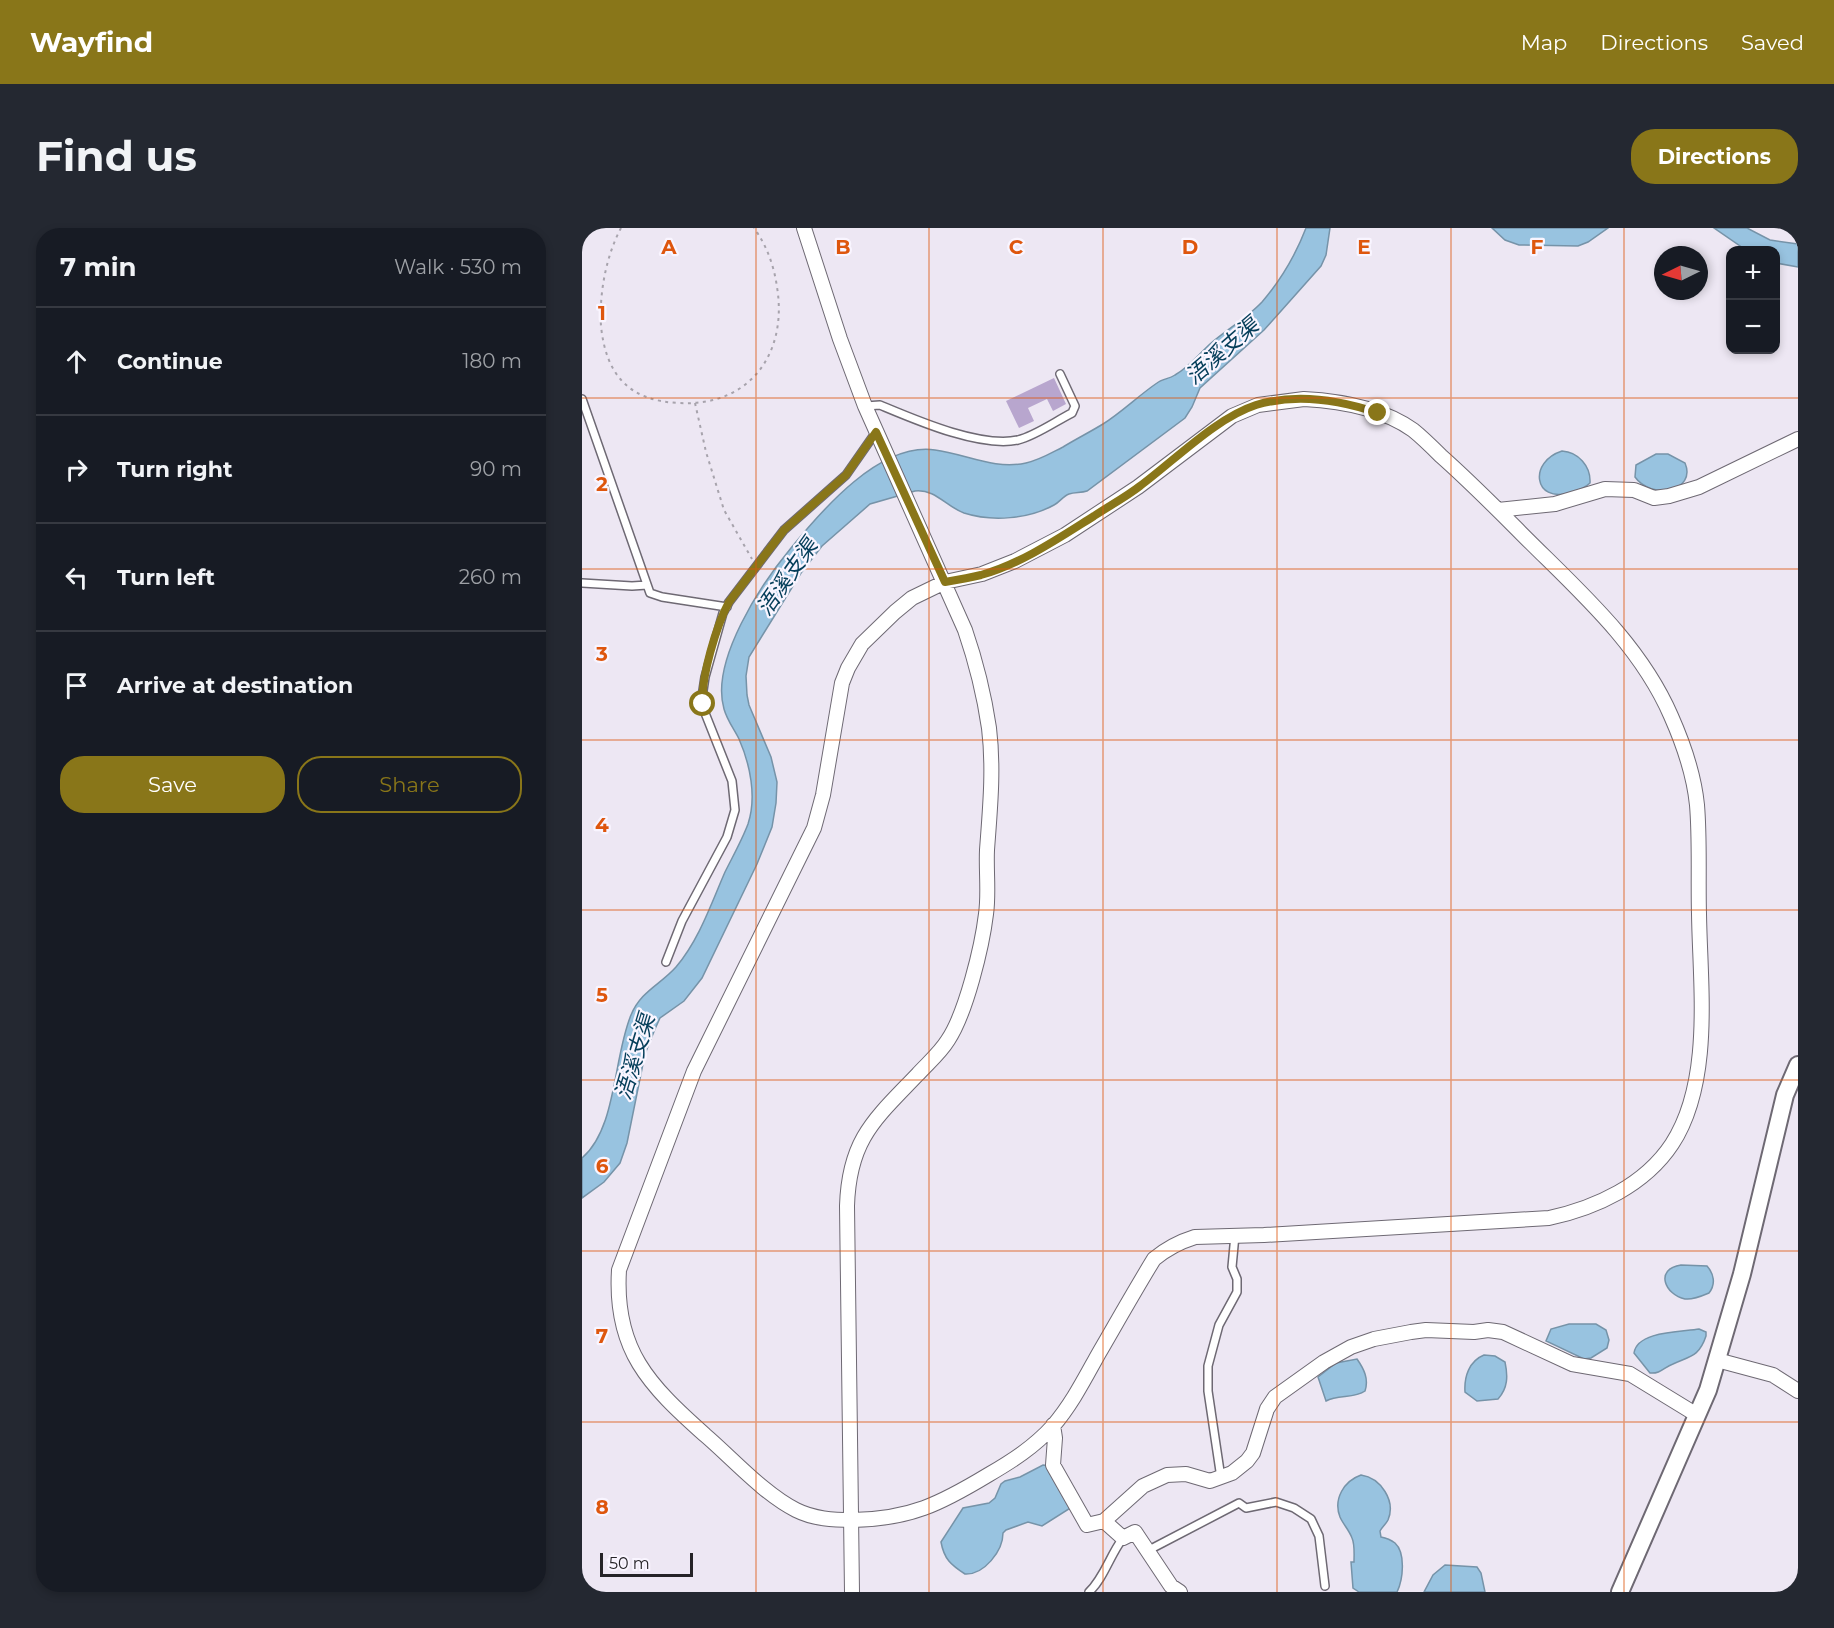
<!DOCTYPE html>
<meta charset="utf-8">
<style>
body{margin:0;font-family:Montserrat,"Noto Sans SC",sans-serif;background:#242831;color:#f1f3f6}
.controls{position:absolute;right:18px;top:18px;display:grid;overflow:hidden;border-radius:12px;box-shadow:0 3px 9px #0003}
.controls button{width:54px;height:54px;display:grid;place-items:center;padding:0;border:0;border-bottom:2px solid #363941;background:#171b24;color:#f1f3f6;font:30px sans-serif}
.compass{position:absolute;left:1072px;top:18px;width:54px;height:54px;border-radius:50%;background:#171b24;box-shadow:0 3px 9px #0003;rotate:265deg}
.scale{position:absolute;left:18px;bottom:15px;width:93px;box-sizing:border-box;padding-left:6px;border:3px solid #252327;border-top:0;font-size:16px;line-height:21px;white-space:nowrap;color:#252327;-webkit-text-stroke:4px #f9f5ff;paint-order:stroke}
.stop{position:absolute;width:18px;height:18px;margin:-14px;border:4px solid #897619;border-radius:50%;background:#fff}
.stop.end{background:#897619;border-color:#fff;box-shadow:0 2px 6px #0008}
.list{margin:0;padding:0;list-style:none}
h2{display:flex;justify-content:space-between;align-items:center;height:78px;margin:0;padding:0 24px;font-size:26px}
h2 small{font-size:20px;font-weight:400;color:#9ea1a6}
.list li{display:grid;grid-template-columns:39px 1fr auto;gap:18px;align-items:center;box-sizing:border-box;height:108px;padding:0 24px;border-top:2px solid #363941}
.list b{display:block;font-size:22px;white-space:nowrap}
.list em{font-size:20px;font-style:normal;color:#9ea1a6}
.actions{display:flex;gap:12px;padding:18px 24px}
.actions a{flex:1;padding:14px 0;border:2px solid #897619;border-radius:24px;text-align:center;font-size:21px;color:#897619}
.actions .main{background:#897619;color:#fff}
.icon{flex:none;width:33px;height:33px;fill:none;stroke:currentColor;stroke-width:2;stroke-linecap:round;stroke-linejoin:round}
.map{position:relative;flex:none;width:1216px;height:1364px;overflow:hidden;border-radius:24px}
header{display:flex;align-items:center;gap:36px;box-sizing:border-box;height:84px;padding:0 30px;background:#897619;color:#fff}
header strong{font-size:28px}
nav{display:flex;gap:33px;margin-inline-start:auto;font-size:21px}
.intro{display:flex;align-items:center;justify-content:space-between;box-sizing:border-box;height:144px;padding:0 36px}
h1{margin:0;font-size:42px}
.button{padding:15px 27px;border-radius:24px;background:#897619;color:#fff;font-size:21px;font-weight:700}
main{display:flex;gap:36px;padding:0 36px}
aside{flex:1;background:#171b24;border-radius:24px;box-shadow:0 3px 9px #0003}
.map>svg:first-child{display:block}
.water{fill:#98c3e0;stroke:#7693a8;stroke-width:1.5}
.building{fill:#b8a6ce}
.lines{fill:none;stroke-linecap:round;stroke-linejoin:round}
.service-casing{stroke:#6e6973;stroke-width:10}
.minor-casing{stroke:#6e6973;stroke-width:16}
.tertiary-casing{stroke:#6e6973;stroke-width:20}
.path{stroke:#a7a3ac;stroke-width:2;stroke-dasharray:3 4.5;stroke-linecap:butt}
.service{stroke:#fff;stroke-width:7}
.minor{stroke:#fff;stroke-width:14}
.tertiary{stroke:#fff;stroke-width:16}
.route{stroke:#897619;stroke-width:8}
.grid{fill:none;stroke:#de560d;stroke-width:1.5;stroke-opacity:0.55}
.labels{text-anchor:middle;dominant-baseline:central;stroke-width:4.5;stroke-linejoin:round;paint-order:stroke}
.water-label{font-size:22px;font-style:italic;fill:#053e5a;stroke:#f9f5ff}
.grid-label{font-size:20px;text-anchor:middle;font-weight:bold;fill:#de560d;stroke:#f9f5ff;stroke-width:4.5;stroke-linejoin:round;paint-order:stroke}
</style>
<header>
<strong>Wayfind</strong>
<nav><a>Map</a><a>Directions</a><a>Saved</a></nav>
</header>
<div class="intro"><h1>Find us</h1><a class="button">Directions</a></div>
<main>
<aside>
<h2>7 min<small>Walk · 530 m</small></h2>
<ul class="list">
<li><svg class="icon" aria-label="ahead" viewBox="0 0 24 24"><path d="M12 20V5M6 11l6-6 6 6"/></svg><div><b>Continue</b></div><em>180 m</em></li>
<li><svg class="icon" aria-label="right" viewBox="0 0 24 24"><path d="M7 20v-9h11M14 6l5 5-5 5"/></svg><div><b>Turn right</b></div><em>90 m</em></li>
<li><svg class="icon" aria-label="left" viewBox="0 0 24 24"><path d="M17 20v-9H6M10 6l-5 5 5 5"/></svg><div><b>Turn left</b></div><em>260 m</em></li>
<li><svg class="icon" aria-label="arrive" viewBox="0 0 24 24"><path d="M6 21V4h12l-3 4 3 4H6"/></svg><div><b>Arrive at destination</b></div></li>
</ul>
<div class="actions"><a class="main">Save</a><a>Share</a></div>
</aside>
<div class="map">
<svg width="1216" height="1364" viewBox="0 0 1216 1364">
<rect width="100%" height="100%" fill="#ede7f3"/>
<!-- water -->
<path class="water" d="M724,0H748L744,27L739,38L682,102L618,160L610,179L603,190L505,263C499,265 493,264 487,266C481,268 478,274 472,277C447,291 410,294 382,285C363,278 354,261 333,263L288,276L240,318L219,345L167,429L164,448L165,467L167,477L189,529L195,554L194,575L190,599L175,636L120,750L102,773L78,790L73,801L63,826L45,915L38,935L22,954L0,970V930C35,900 31,830 49,787C59,763 78,757 94,739C117,712 129,676 143,644C151,628 160,612 166,596C175,569 168,536 157,511C152,501 145,492 142,481C128,433 179,356 209,320C240,282 298,214 353,222C384,226 412,242 444,235C458,232 469,225 481,219C494,211 508,204 521,196C540,184 556,168 575,155C580,151 587,151 593,147C606,140 617,126 628,116C644,102 665,90 680,74C698,53 714,26 724,0Z
M910,0H1026L1006,14L996,18L937,17L923,12Z
M1132,0H1165L1188,12L1216,16V39L1194,35V22H1164Z
M980,223C996,224 1009,238 1008,255C1002,261 995,263 987,265C952,275 946,234 980,223Z
M1074,226H1086L1103,235C1115,264 1069,272 1053,249L1054,237Z
M1099,1037L1125,1038C1132,1046 1134,1056 1127,1065C1120,1068 1111,1072 1103,1071C1083,1067 1072,1041 1099,1037Z
M987,1096H1014L1024,1102L1027,1112L1025,1120L1009,1130L1002,1131L964,1113L969,1101Z
M1117,1101L1124,1104V1108C1117,1129 1108,1128 1091,1136C1082,1139 1079,1146 1068,1145L1052,1125C1055,1103 1099,1104 1117,1101Z
M902,1127L913,1128L923,1134C926,1148 926,1160 916,1171L895,1173L883,1164C882,1149 887,1133 902,1127Z
M775,1131C782,1141 787,1151 783,1163C772,1171 756,1166 744,1173L736,1149L754,1135Z
M461,1237L468,1238L490,1279L460,1298L446,1294L424,1302L421,1305C421,1323 402,1347 383,1346C369,1337 362,1331 359,1314L381,1280L407,1275L413,1270L419,1256L423,1253L438,1249Z
M779,1247C799,1250 814,1273 806,1292C804,1296 800,1299 798,1303L799,1309C804,1310 809,1312 813,1315C824,1325 821,1352 815,1364H777L771,1360L769,1334H772C772,1326 773,1317 770,1310C767,1302 761,1296 758,1289C751,1271 762,1253 779,1247Z
M863,1337L895,1339L899,1345L903,1364H842L851,1347Z"/>
<!-- building -->
<path class="building" d="M472,150L484,176L471,183L465,171L446,180L452,193L437,200L424,173Z"/>
<g class="lines">
<defs>
<path id="service" d="M0,171L68,365L80,369L145,379
M283,178L298,177C334,192 398,220 436,212C453,208 474,193 490,185L493,178L478,146
M0,355L50,358L65,357
M84,734L100,693L145,609L153,582L150,553L123,485L120,469L123,449L141,385L147,374L202,302L264,247L294,204
M639,1250L626,1163V1138L637,1097L655,1064V1051L650,1039L653,1007
M565,1323L657,1275L664,1280L694,1274L712,1280L729,1291L737,1308L743,1358
M507,1364C522,1350 528,1327 541,1310"/>
<path id="minor" d="M222,0L258,111L283,178L383,402C394,434 402,466 407,500C412,541 408,581 405,622C404,644 407,665 404,686C400,719 384,785 366,812C358,825 346,835 336,846C293,891 267,911 265,978L270,1364
M722,171C759,173 800,180 831,202C841,210 850,219 859,228C885,251 909,275 934,300C991,358 1056,412 1089,488C1101,515 1112,547 1115,577C1118,613 1116,650 1117,686C1118,757 1131,853 1090,916C1063,957 1014,980 967,990L682,1007L613,1009C597,1014 584,1021 572,1031C553,1062 535,1094 517,1125C503,1150 490,1176 471,1198C452,1219 430,1233 406,1247C358,1276 328,1291 271,1292C251,1292 232,1291 214,1282C182,1266 150,1230 123,1207C67,1157 32,1122 37,1042L112,843L232,600L241,567L260,455L266,440L280,416L313,384L330,370L363,354L400,346L433,333L483,307L556,259L650,188L676,177Z
M916,282L973,276L1023,261L1052,262L1072,270L1087,268L1117,259L1216,211
M1135,1132L1191,1147L1216,1163
M471,1197L473,1210L471,1237L505,1297L522,1293L561,1258L585,1247L604,1246L628,1253L650,1245L665,1233L671,1225L685,1181L693,1169L742,1134L769,1119L792,1111L829,1104L844,1102L892,1104L906,1102L921,1104L990,1136L1048,1146L1115,1187
M522,1293L541,1310L553,1304L589,1358L598,1364"/>
<path id="tertiary" d="M1038,1364L1126,1162L1160,1046L1203,867L1216,837"/>
</defs>
<!-- service casing -->
<use href="#service" class="service-casing"/>
<!-- minor casing -->
<use href="#minor" class="minor-casing"/>
<!-- tertiary casing -->
<use href="#tertiary" class="tertiary-casing"/>
<!-- path -->
<path class="path" d="M39,0C24,28 17,66 19,98C24,147 47,173 97,175C167,179 206,126 195,59C192,38 185,18 172,0
M113,175L124,224L142,282L170,331"/>
<!-- service -->
<use href="#service" class="service"/>
<!-- minor -->
<use href="#minor" class="minor"/>
<!-- tertiary -->
<use href="#tertiary" class="tertiary"/>
</g>
<g class="lines">
<!-- route -->
<path class="route" d="M121,476C118,451 135,396 147,374L202,302L264,247L294,204L363,354C375,352 387,350 399,347C439,336 477,310 512,288C527,278 544,269 558,258C593,232 634,190 674,177C714,165 758,172 796,185"/>
</g>
<!-- grid -->
<path class="grid" d="M174,0V1364M347,0V1364M521,0V1364M695,0V1364M869,0V1364M1042,0V1364M0,170H1216M0,341H1216M0,512H1216M0,682H1216M0,852H1216M0,1023H1216M0,1194H1216"/>
<g class="labels">
<!-- water labels -->
<g class="water-label">
<text transform="translate(640 123) rotate(-41)">浯溪支渠</text>
<text transform="translate(205 349) rotate(-55)">浯溪支渠</text>
<text transform="translate(53 829) rotate(-73)">浯溪支渠</text>
</g>
</g>
<g class="grid-label">
<text x="87" y="26">A</text>
<text x="261" y="26">B</text>
<text x="434" y="26">C</text>
<text x="608" y="26">D</text>
<text x="782" y="26">E</text>
<text x="955" y="26">F</text>
<text x="20" y="92">1</text>
<text x="20" y="263">2</text>
<text x="20" y="433">3</text>
<text x="20" y="604">4</text>
<text x="20" y="774">5</text>
<text x="20" y="945">6</text>
<text x="20" y="1115">7</text>
<text x="20" y="1286">8</text>
</g>
</svg>
<div class="controls">
<button>+</button>
<button>−</button>
</div>
<svg class="compass" viewBox="-18 -18 36 36"><path d="M0-13l5 13h-10z" fill="#e53935"/><path d="M0 13l5-13h-10z" fill="#9ea1a6"/></svg>
<div class="scale">50 m</div>
<div class="stop" style="left:121px;top:476px"></div>
<div class="stop end" style="left:796px;top:185px"></div>
</div>
</main>
